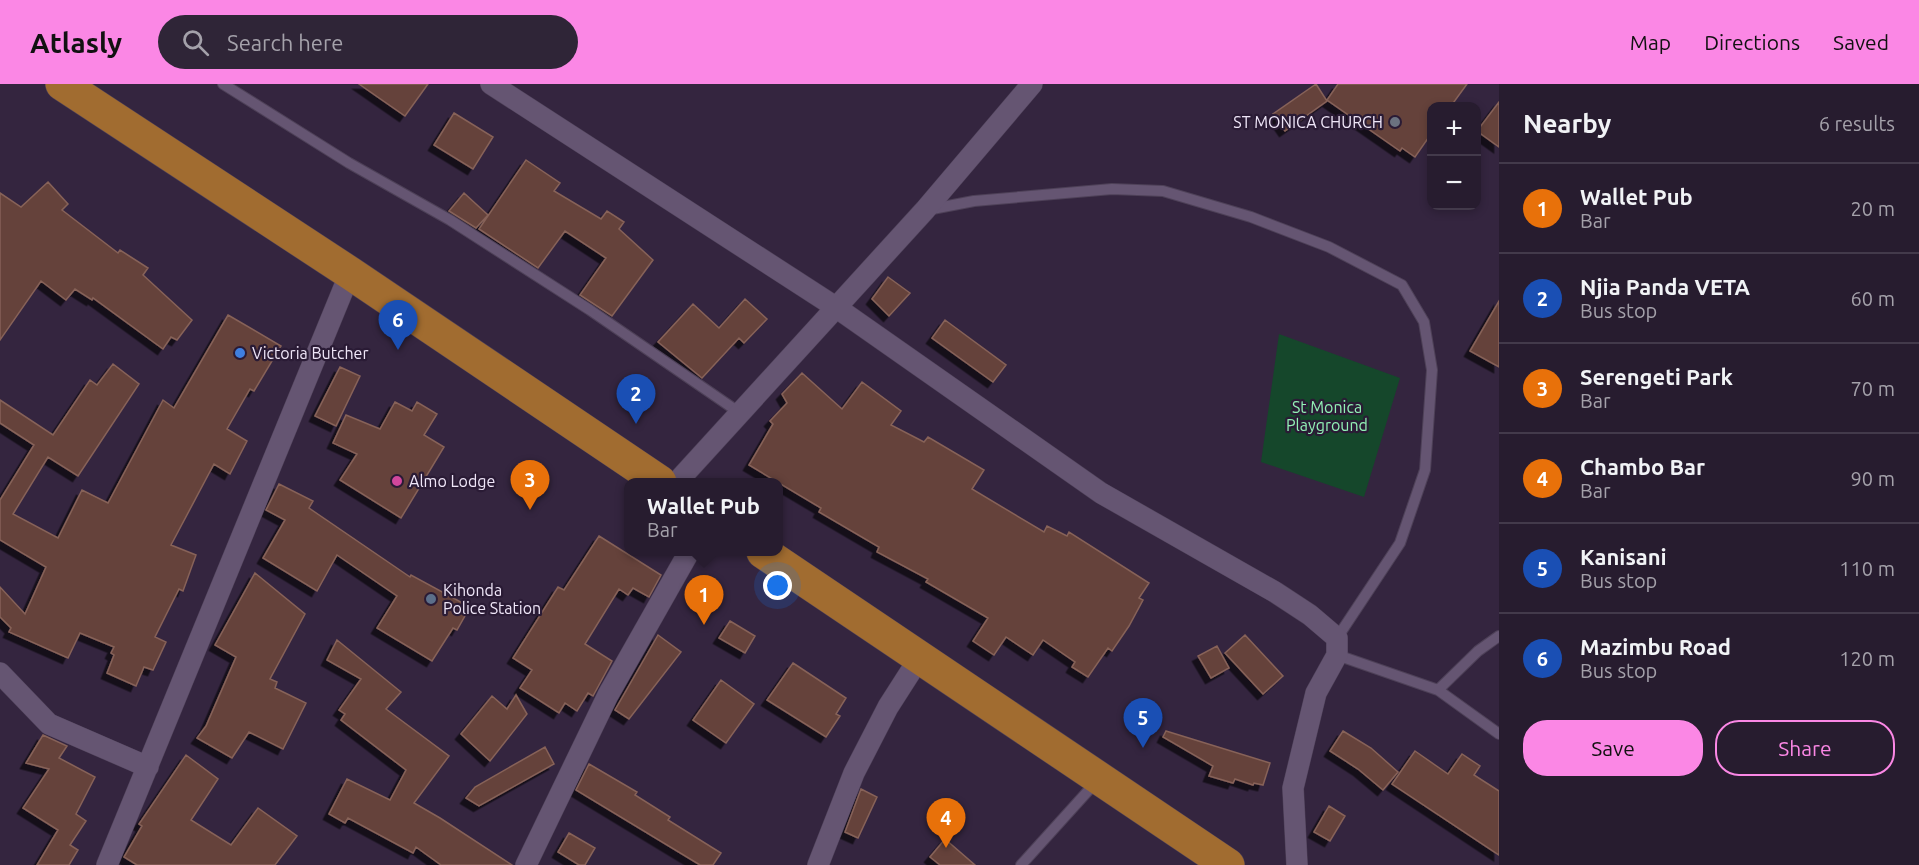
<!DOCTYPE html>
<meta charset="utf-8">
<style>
body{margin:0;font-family:Ubuntu,sans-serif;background:#2f2537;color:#f1f3f6}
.controls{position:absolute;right:18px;top:18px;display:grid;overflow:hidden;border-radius:12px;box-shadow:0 3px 9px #0003}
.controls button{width:54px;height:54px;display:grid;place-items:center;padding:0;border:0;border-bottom:2px solid #433a4b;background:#271c2f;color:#f1f3f6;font:30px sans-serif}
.you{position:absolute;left:778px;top:502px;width:21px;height:21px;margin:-15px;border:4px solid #fff;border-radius:50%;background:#1a73e8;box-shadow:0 0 0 9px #1a73e833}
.badge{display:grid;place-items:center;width:39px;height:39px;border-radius:50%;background:#fb87e5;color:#fff;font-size:20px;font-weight:700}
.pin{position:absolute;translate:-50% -50px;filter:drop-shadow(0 2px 3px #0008)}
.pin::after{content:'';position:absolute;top:32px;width:21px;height:18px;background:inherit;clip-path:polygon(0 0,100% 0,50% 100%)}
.popup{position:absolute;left:624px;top:394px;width:159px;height:78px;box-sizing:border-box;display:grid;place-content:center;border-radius:12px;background:#271c2f;filter:drop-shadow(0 2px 4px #0005);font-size:20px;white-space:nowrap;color:#a4a1aa}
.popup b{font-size:22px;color:#f1f3f6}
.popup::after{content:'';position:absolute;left:50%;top:100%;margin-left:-12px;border:12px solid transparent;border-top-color:#271c2f}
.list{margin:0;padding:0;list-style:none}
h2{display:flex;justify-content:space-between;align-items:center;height:78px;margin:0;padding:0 24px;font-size:26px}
h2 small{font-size:20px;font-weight:400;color:#a4a1aa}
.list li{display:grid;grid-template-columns:39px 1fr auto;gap:18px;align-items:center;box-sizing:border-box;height:90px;padding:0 24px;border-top:2px solid #433a4b}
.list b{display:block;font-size:22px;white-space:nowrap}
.list p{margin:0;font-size:20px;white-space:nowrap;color:#a4a1aa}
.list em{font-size:20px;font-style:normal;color:#a4a1aa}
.actions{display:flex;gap:12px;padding:18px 24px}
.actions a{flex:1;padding:14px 0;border:2px solid #fb87e5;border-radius:24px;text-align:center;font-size:21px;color:#fb87e5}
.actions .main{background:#fb87e5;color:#111}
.icon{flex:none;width:33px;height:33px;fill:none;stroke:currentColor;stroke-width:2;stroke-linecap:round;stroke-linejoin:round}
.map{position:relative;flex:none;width:1499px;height:781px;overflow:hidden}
header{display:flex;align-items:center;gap:36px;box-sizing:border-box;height:84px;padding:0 30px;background:#fb87e5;color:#111}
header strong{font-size:28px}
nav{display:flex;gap:33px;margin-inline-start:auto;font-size:21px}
.search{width:420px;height:54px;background:#2f2537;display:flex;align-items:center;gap:15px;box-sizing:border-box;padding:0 21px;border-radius:33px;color:#a4a1aa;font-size:22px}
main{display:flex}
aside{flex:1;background:#271c2f}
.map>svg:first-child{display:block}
.green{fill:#15472b}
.building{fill:#65433b;stroke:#876259;stroke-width:1.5;filter:url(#shadow)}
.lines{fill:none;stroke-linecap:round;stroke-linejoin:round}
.service-casing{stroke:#4e4158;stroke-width:12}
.minor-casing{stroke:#4e4158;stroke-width:22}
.trunk-casing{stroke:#4e4158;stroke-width:34}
.service{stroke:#655572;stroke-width:10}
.minor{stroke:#655572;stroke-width:21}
.trunk{stroke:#a16c30;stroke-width:33}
.worship-dot{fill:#6b7280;stroke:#2a1b35;stroke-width:2}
.shop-dot{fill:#3f7fe0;stroke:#2a1b35;stroke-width:2}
.hotel-dot{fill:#d1479c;stroke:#2a1b35;stroke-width:2}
.service-dot{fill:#5c6f8a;stroke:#2a1b35;stroke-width:2}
.labels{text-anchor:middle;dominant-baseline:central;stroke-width:4.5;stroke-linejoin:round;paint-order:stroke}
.poi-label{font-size:16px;fill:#efe6f8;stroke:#2a1b35;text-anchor:start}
.park-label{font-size:16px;fill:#92f1b5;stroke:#2a1b35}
</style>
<header>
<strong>Atlasly</strong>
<div class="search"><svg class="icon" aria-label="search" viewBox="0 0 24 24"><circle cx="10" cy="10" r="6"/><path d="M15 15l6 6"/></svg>Search here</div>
<nav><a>Map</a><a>Directions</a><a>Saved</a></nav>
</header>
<main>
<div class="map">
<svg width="1499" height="781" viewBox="0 0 1499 781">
<defs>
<filter id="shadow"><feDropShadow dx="-5.5" dy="5.5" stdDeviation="0" flood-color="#0009"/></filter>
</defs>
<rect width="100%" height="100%" fill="#34253f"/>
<!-- green -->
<path class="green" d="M1279,250L1400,294L1364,413L1261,378Z"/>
<!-- building -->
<path class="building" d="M359,0H428L405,32Z
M1316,0L1327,17L1285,47L1273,30Z
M1338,0H1467L1451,22H1431V50L1415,73L1402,64L1400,67L1327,16Z
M1499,18V63L1477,47Z
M454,29L493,53L473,85L434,61Z
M526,76L560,99L554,107L601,135L607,127L624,138L619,145L653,176L612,232L580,211L606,174L565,147L538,184L479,145Z
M48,98L68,120L62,126L118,169L120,166L148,184L143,191L192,236L177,256L171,253L163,265L93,214L92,216L75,205L66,216L41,197L0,256V109L21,123Z
M464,109L488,131L476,144L449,127Z
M888,193L910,209L889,232L872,215Z
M745,215L767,235L744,259L739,254L702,294L658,258L693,220L719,244Z
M1499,217V283L1470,267Z
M228,231L281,262L254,307L250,305L227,345L247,357L230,390L214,380L171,461L196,471L183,507L179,505L155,553L166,558L153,586L144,583L136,602L107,589L114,571L111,569L114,563L80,549L68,574L9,548L11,544L0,533V503L25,530L46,483L0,456V416L34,361L0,339V316L53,351L90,296L97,301L113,280L139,300L78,392L48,373L13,430L58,454L82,406L108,419L163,316L174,324Z
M945,236L1006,281L993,298L932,254Z
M340,283L360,292L336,342L315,332Z
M802,289L842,325L862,298L901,327L891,341L924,358L928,353L984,386L972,405L1044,448L1047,442L1067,452L1069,448L1149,499L1139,514L1143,516L1129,542L1112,567L1108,564L1088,593L1072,583L1075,578L1043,556L1033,571L1006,553L994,571L973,557L988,534L926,498L928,495L877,468L879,463L819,428L821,424L749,381L773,340L770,337L787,319L782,310Z
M395,318L412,327L417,318L437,330L424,351L444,363L401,434L340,396L357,370L333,359L346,331L380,345Z
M279,400L313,417L309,424L410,493L411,491L470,523L457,546L453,544L432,577L377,544L397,512L337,471L317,507L263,474L285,436L266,426Z
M599,452L661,491L649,513L633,504L628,511L619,505L585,560L612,577L593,612L588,609L577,627L565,619L559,629L520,604L532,586L513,574L558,503L564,506Z
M255,489L305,530L270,595L277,598L275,604L306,619L283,665L249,648L232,674L197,654L206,642L236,573L215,561Z
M730,537L755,552L745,569L719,554Z
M658,551L681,568L629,635L615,626Z
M1245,551L1283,592L1263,610L1225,569Z
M337,556L401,608L386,625L449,672L414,719L440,734L512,781H441L416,763L413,769L348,734L345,739L329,730L347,695L390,716L406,686L341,636L345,630L339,626L361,595L327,576Z
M1217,562L1229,584L1211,594L1198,572Z
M793,579L846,614L836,630L840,632L826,653L767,616Z
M721,596L754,620L726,659L693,636Z
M516,611L527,630L490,677L461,650L492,612L507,625Z
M1166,647L1270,679L1263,701L1254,699L1253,701L1235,695L1233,699L1209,692L1213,682L1163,653Z
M1343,647L1371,664L1398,688L1383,706L1358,685L1330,667Z
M43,651L67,662L59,674L95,693L76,730L86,737L70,761L78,766L69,781H37L58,746L23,724L49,685L26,679Z
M545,663L554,680L479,722L466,714L475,703Z
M1415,667L1448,690L1462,670L1480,682L1474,691L1499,707V771L1392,700Z
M186,671L218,695L191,736L231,761L258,724L297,752L275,781H137L124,773L142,742L139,740Z
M589,680L637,708L635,711L670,733L668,736L721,769L713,781H700L576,706Z
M861,705L877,713L858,754L845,748Z
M1329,722L1345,732L1330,757L1314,748Z
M569,749L595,764L585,781H579L558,768Z
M945,755L975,781H940L930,773Z"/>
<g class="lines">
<defs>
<path id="service" d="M223,0L349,79L450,136L590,226L740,329
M927,126L974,117L1112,105L1163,107L1251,133L1329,163L1402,201L1424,238L1432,286L1425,386L1400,459L1337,554
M1337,571L1438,606L1499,650
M1438,606L1478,567L1499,552
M1021,781L1097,697"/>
<path id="minor" d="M491,0L837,224L1101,409L1275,508L1310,531L1337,554V571L1316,609L1293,704L1297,781
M677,398L925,126L1032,0
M0,589L49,640L148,683
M107,781L350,189
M526,781L608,611L689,468
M818,781L854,689L888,623L920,573"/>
<path id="trunk" d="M62,0L350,189L660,398
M763,468L1228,781"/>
</defs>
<!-- service casing -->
<use href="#service" class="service-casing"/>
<!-- minor casing -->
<use href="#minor" class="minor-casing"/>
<!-- trunk casing -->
<use href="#trunk" class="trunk-casing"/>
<!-- service -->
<use href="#service" class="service"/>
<!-- minor -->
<use href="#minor" class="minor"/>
<!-- trunk -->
<use href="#trunk" class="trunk"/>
</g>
<!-- markers -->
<circle class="worship-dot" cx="1395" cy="38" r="6"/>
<circle class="shop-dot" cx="240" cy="269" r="6"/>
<circle class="hotel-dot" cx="397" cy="397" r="6"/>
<circle class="service-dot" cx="431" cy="515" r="6"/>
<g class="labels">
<!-- poi labels -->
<g class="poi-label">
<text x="1383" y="38" text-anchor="end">ST MONICA CHURCH</text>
<text x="252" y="269">Victoria Butcher</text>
<text x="409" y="397">Almo Lodge</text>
<text x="443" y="506">Kihonda<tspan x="443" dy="18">Police Station</tspan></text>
</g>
<!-- park labels -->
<g class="park-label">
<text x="1327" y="323">St Monica<tspan x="1327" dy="18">Playground</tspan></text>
</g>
</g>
</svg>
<div class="controls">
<button>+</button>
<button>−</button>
</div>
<div class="you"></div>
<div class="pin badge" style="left:704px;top:541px;background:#e8710a">1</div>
<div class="popup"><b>Wallet Pub</b>Bar</div>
<div class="pin badge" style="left:636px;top:340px;background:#1a4fb4">2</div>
<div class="pin badge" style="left:530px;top:426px;background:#e8710a">3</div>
<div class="pin badge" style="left:946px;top:764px;background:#e8710a">4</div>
<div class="pin badge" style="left:1143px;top:664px;background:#1a4fb4">5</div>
<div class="pin badge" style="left:398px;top:266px;background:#1a4fb4">6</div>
</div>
<aside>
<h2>Nearby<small>6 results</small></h2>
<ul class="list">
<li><span class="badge" style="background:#e8710a">1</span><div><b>Wallet Pub</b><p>Bar</p></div><em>20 m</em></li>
<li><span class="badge" style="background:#1a4fb4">2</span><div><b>Njia Panda VETA</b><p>Bus stop</p></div><em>60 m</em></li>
<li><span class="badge" style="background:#e8710a">3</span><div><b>Serengeti Park</b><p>Bar</p></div><em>70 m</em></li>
<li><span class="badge" style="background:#e8710a">4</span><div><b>Chambo Bar</b><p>Bar</p></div><em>90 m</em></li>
<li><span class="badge" style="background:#1a4fb4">5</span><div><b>Kanisani</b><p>Bus stop</p></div><em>110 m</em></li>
<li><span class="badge" style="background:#1a4fb4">6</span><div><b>Mazimbu Road</b><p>Bus stop</p></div><em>120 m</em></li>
</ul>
<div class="actions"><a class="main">Save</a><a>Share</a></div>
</aside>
</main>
